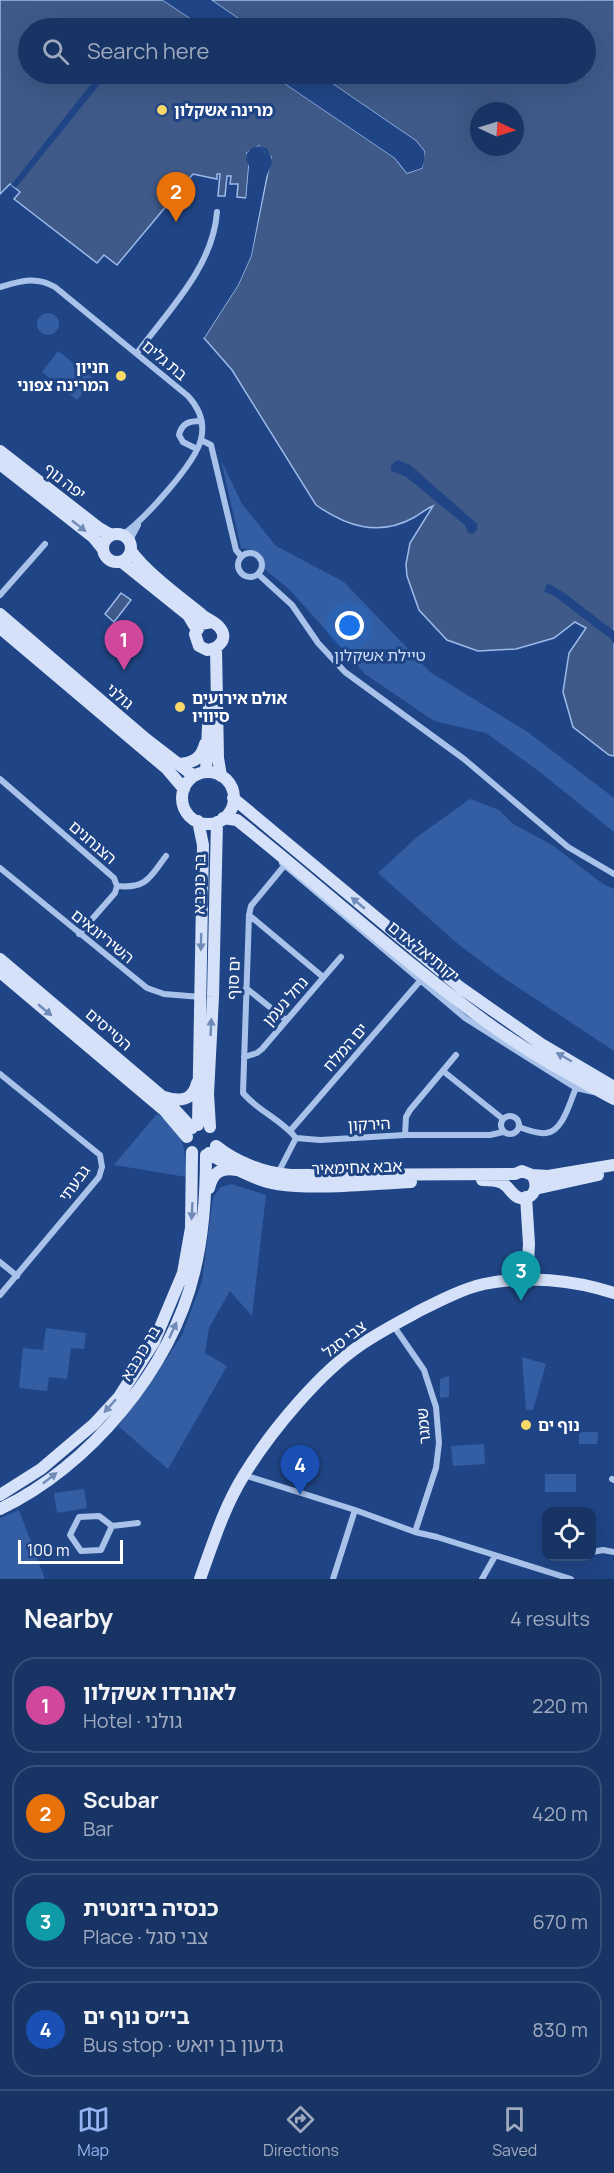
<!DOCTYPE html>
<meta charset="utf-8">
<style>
body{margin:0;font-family:Manrope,"Noto Sans Hebrew",sans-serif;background:#213c6a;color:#f1f3f6}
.controls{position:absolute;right:18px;bottom:18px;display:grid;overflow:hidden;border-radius:12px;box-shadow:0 6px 24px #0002}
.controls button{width:54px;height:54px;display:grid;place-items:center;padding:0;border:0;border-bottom:2px solid #364f78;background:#183464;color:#f1f3f6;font:30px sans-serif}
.compass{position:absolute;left:470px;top:102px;width:54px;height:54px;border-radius:50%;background:#183464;box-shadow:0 6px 24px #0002;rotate:94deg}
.scale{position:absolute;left:18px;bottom:15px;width:105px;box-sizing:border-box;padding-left:6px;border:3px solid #fff;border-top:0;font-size:16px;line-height:21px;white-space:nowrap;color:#fff;-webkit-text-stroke:4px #204586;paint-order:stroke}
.you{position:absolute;left:350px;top:626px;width:21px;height:21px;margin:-15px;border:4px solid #fff;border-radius:50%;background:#1a73e8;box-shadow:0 0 0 9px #1a73e833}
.badge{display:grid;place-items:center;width:39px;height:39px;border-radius:50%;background:#95b2f1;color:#fff;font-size:20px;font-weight:700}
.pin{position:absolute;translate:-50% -50px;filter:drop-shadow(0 2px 3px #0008)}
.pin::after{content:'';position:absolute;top:32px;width:21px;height:18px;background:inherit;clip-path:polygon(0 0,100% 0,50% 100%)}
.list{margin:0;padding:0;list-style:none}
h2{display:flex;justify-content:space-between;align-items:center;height:78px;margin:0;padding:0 24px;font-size:26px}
h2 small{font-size:20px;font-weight:400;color:#9faabf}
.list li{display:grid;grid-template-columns:39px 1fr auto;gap:18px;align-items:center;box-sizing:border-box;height:96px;margin:0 12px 12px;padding:0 12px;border:2px solid #364f78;border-radius:24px}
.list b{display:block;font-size:22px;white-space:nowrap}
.list p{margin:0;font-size:20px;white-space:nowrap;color:#9faabf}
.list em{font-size:20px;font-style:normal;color:#9faabf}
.icon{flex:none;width:33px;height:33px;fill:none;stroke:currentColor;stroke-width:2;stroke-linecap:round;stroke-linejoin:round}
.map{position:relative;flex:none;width:614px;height:1579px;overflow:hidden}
.search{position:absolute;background:#183464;box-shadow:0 6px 24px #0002;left:18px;right:18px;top:18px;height:66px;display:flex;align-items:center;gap:15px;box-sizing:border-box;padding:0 21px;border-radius:33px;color:#9faabf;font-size:22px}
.sheet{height:510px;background:#183464}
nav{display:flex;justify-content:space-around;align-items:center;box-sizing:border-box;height:84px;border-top:2px solid #364f78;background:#183464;font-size:16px;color:#9faabf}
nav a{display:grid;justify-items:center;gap:3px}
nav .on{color:#95b2f1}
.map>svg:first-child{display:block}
.green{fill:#335ea3}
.water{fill:#3f5a89;stroke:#9cbbeb;stroke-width:1.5;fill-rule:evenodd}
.pier{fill:#204586}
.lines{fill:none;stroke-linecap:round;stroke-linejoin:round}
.street{stroke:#a9c2ea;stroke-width:6}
.secondary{stroke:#d4e1f8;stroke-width:12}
.oneway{fill:#718bb9}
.poi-dot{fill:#f7d869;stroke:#204586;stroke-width:2}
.labels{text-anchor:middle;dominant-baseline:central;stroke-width:6;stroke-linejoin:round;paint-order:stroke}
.poi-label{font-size:16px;font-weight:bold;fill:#fff;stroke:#204586;text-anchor:start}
.street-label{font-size:16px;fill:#fff;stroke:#204586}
.park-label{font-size:16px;fill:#cdddf7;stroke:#204586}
</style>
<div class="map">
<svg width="614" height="1579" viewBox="0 0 614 1579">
<rect width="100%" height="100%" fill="#204586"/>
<!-- green -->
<path class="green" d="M37 324a11 11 0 1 1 22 0a11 11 0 1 1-22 0Z
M58,351L94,379L77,400L42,372Z
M221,460L242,504L276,546L344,582L430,672L529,733L614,798V832L540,772L486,733L434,721L365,674L289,589L264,569C264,553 255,550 241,548Z
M470,799L499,810L513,824L552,845L603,884L614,889V1051L498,974L458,944L378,873L417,837Z
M157,1114C183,1131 187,1148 186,1177L114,1165Z
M231,1184L266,1195L252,1316L230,1291L209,1328L205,1353L227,1366L168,1469L118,1426L152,1381L182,1335L202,1281L213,1197L221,1187Z
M46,1328L86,1333L84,1349L71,1348L67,1379L49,1377L47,1391L19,1388L23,1348L43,1350Z
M522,1357L546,1364L533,1410H526Z
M449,1376V1397L440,1398V1379Z
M579,1432H598L597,1444H579Z
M484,1444L485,1464L453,1466L451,1446Z
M545,1474H576V1492H545Z
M84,1489L87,1508L57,1513L54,1493Z
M19,1510L45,1579H0V1518Z"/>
<!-- water -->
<path class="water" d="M0,0H163L205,28H28V74H271L395,158L407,173L422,168L424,151L416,141L318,74H586V28H252L211,0H614V756L609,755L573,727L563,692L569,653L586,628L575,622L554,638L516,649L478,651L447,640L419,610L407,576L406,564L410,543L433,506C426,509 420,514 413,518C378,537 346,526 316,505L232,370L204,338L238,285L251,256L271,157L259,146L247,153L249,165L246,198L237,197L238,184H230L231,176H227L225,196H218L220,174H217V179L193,174L117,265L104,255L97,263L14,199L20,192L10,184L0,194ZM479,111H515V147H479Z
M121,593L131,600L114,622L105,614Z"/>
<!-- pier -->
<path class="pier" d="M163,0H169L208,28H205Z
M208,0H211L252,28H247Z
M99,74H108L16,188L11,185Z
M271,74H276L396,156L408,169L419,166L421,152L414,143L315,74H318L416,141L424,151V161L422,168L407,173L395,158Z
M259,146L267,149L271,157L272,163L266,177L251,256L238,285L204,338L202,336L235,284L249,255L263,177L269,162L265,152L258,149L250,155L249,159L252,166L249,199L246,201L249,166L246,160L247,153L252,148Z
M398,460L410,465L474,521L477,524V530L473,534L468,533L465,525L405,476L391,471V465Z
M547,583L563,592L614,631V644L611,639L553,595L544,592Z"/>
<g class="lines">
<!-- street -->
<path class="street" d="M0,287C21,281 36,276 55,287L188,396C199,408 205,423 201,439C196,463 143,521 122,535
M137,353C168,311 213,267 217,212
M201,440L211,445L236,550L241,556
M197,449L183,442L179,435C182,423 189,421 201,421
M129,542L138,525
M238 565a12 12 0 1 1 24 0a12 12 0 1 1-24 0Z
M258,574L292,605L318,643L345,672L464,759L568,847L614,874
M0,595L45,544
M0,779L114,878L117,886L115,893L79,934
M282,863L465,1018L576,1088L594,1092
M284,866L251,906L249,915L243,1093C258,1111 282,1120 296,1138L320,1140L405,1135H490L503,1132
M0,868L147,988L164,994L201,997
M117,886C147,889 150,877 166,856
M249,915L323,977
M246,988L286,1020
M244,1057L257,1053L262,1049L341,957
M443,1071L503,1119
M0,1074L100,1155L102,1167L99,1177L0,1295
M501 1125a9 9 0 1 1 18 0a9 9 0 1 1-18 0Z
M519,1127C527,1130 538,1134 546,1133C563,1132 570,1101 576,1088
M290,1131L420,981
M405,1135L406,1117L410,1110L456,1055
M277,1175L296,1138
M0,1262L17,1276
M393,1325L424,1370L436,1407L439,1443L436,1468L415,1532
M244,1475L355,1510L415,1532L437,1537L571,1579
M612,1479L614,1480
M112,1526L101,1550L81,1551L70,1535L79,1517L99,1516L112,1526L138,1523
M592,1552L603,1550L614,1552
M333,1579L355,1510
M482,1579L495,1556"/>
<!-- secondary -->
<path class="secondary" d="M0,451L99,528L111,535
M0,464L93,537L102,548
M103 548a14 14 0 1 1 28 0a14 14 0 1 1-28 0Z
M131,551C147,573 180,597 201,614C206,619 216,622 220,628C229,639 218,649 207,650L199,646L195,634L201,624L212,622
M122,562L188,615L197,630
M0,614L146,739L194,776
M0,628L167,769L184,789
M216,648L218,758L221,776
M179,764C193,763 201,759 205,744
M206,772L209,704
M182 798a26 26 0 1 1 52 0a26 26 0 1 1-52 0Z
M233,798L461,988L541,1044L614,1087
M223,818L237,820C320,886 399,958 485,1021C526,1051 570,1075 614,1099
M198,821L203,845L198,1125
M0,959L163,1097L192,1128
M0,972L165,1111L187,1137
M164,1097C179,1102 193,1101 197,1083
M210,1127L208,1094L213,997L217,822
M216,1146C236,1162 266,1174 291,1175L515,1174L522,1171L532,1175L548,1176L614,1165
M209,1153C226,1165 257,1181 277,1184C318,1190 369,1184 411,1182
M482,1180C489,1180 496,1180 502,1183C509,1186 512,1196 520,1198C535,1200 539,1185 532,1175
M209,1188C213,1172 221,1167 237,1170
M535,1189L598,1175
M526,1197L529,1244L527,1280
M0,1495L41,1469L94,1424L119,1397L154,1342L183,1273L191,1228L192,1152
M0,1509C88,1468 172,1368 194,1273C204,1233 206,1195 206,1155
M200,1579C213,1543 224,1507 244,1475C271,1431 320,1372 362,1344C381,1331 401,1321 421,1310C441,1300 462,1289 484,1284C525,1275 574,1280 614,1293"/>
</g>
<!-- one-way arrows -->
<defs><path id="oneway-solid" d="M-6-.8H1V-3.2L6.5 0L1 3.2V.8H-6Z" transform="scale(1.5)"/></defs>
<g class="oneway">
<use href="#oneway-solid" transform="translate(79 526) rotate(38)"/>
<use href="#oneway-solid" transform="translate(358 903) rotate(-140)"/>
<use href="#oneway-solid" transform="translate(201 942) rotate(91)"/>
<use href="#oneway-solid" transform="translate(45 1010) rotate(40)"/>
<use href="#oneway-solid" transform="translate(211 1027) rotate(-87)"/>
<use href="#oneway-solid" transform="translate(564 1057) rotate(-150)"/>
<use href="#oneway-solid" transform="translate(192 1211) rotate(93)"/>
<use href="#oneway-solid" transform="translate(173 1330) rotate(-65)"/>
<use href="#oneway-solid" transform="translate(110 1406) rotate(132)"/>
<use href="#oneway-solid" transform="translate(50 1478) rotate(-38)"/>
</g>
<!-- markers -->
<g class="poi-dot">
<circle cx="162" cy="110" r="6"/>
<circle cx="121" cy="376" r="6"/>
<circle cx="180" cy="707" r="6"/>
<circle cx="526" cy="1425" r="6"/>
</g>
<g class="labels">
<!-- poi labels -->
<g class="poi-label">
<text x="174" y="110">מרינה אשקלון</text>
<text x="109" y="367" text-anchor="end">חניון<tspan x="109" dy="18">המרינה צפוני</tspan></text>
<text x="192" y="698">אולם אירועים<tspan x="192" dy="18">סיוויו</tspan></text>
<text x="538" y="1425">נוף ים</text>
</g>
<!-- street labels -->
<g class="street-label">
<text transform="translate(165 360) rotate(40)">בת גלים</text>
<text transform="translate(65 481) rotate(38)">יפה נוף</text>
<text transform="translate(120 696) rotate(40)">גולני</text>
<text transform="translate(93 842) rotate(41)">הצנחנים</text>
<text transform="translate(199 884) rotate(-89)">בר כוכבא</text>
<text transform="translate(103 936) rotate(39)">השיריונאים</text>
<text transform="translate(424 951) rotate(39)">יקותיאל אדם</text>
<text transform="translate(233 978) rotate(-88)">ים סוף</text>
<text transform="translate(285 1001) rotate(-49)">נחל נעמן</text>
<text transform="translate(109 1029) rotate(41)">הטייסים</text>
<text transform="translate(345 1047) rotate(-49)">ים המלח</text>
<text transform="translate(369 1124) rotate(-3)">הירקון</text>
<text transform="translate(357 1167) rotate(-2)">אבא אחימאיר</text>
<text transform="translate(74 1183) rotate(-54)">גבעתי</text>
<text transform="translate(344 1339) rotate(-37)">צבי סגל</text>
<text transform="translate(140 1353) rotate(-59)">בר כוכבא</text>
<text transform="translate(423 1426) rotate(-95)">שמגר</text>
</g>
<!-- park labels -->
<g class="park-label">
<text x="380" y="655">טיילת אשקלון</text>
</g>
</g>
</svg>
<div class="controls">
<button><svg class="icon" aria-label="locate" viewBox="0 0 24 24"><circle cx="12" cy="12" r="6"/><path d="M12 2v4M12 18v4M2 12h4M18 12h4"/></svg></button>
</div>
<svg class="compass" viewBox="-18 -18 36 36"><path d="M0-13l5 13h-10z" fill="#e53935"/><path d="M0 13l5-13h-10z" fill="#9faabf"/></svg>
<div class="scale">100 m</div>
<div class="you"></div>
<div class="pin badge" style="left:124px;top:670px;background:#d1479c">1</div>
<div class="pin badge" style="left:176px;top:222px;background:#e8710a">2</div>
<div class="pin badge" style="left:521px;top:1301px;background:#0f9aa8">3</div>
<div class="pin badge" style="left:300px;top:1495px;background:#1a4fb4">4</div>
<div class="search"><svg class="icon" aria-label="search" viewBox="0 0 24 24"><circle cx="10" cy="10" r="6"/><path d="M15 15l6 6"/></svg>Search here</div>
</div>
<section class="sheet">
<h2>Nearby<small>4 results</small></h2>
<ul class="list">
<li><span class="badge" style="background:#d1479c">1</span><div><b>לאונרדו אשקלון</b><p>Hotel · גולני</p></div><em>220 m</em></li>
<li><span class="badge" style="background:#e8710a">2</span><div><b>Scubar</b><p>Bar</p></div><em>420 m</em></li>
<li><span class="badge" style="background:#0f9aa8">3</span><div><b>כנסיה ביזנטית</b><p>Place · צבי סגל</p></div><em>670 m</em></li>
<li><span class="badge" style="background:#1a4fb4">4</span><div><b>בי״ס נוף ים</b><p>Bus stop · גדעון בן יואש</p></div><em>830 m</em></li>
</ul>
</section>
<nav>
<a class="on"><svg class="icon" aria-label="map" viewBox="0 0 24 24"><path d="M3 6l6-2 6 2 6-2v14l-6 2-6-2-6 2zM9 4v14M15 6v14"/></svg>Map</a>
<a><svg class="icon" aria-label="directions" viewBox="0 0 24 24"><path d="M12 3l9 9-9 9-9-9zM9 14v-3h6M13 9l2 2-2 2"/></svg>Directions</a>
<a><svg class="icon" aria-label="saved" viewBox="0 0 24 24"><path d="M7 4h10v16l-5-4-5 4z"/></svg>Saved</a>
</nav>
